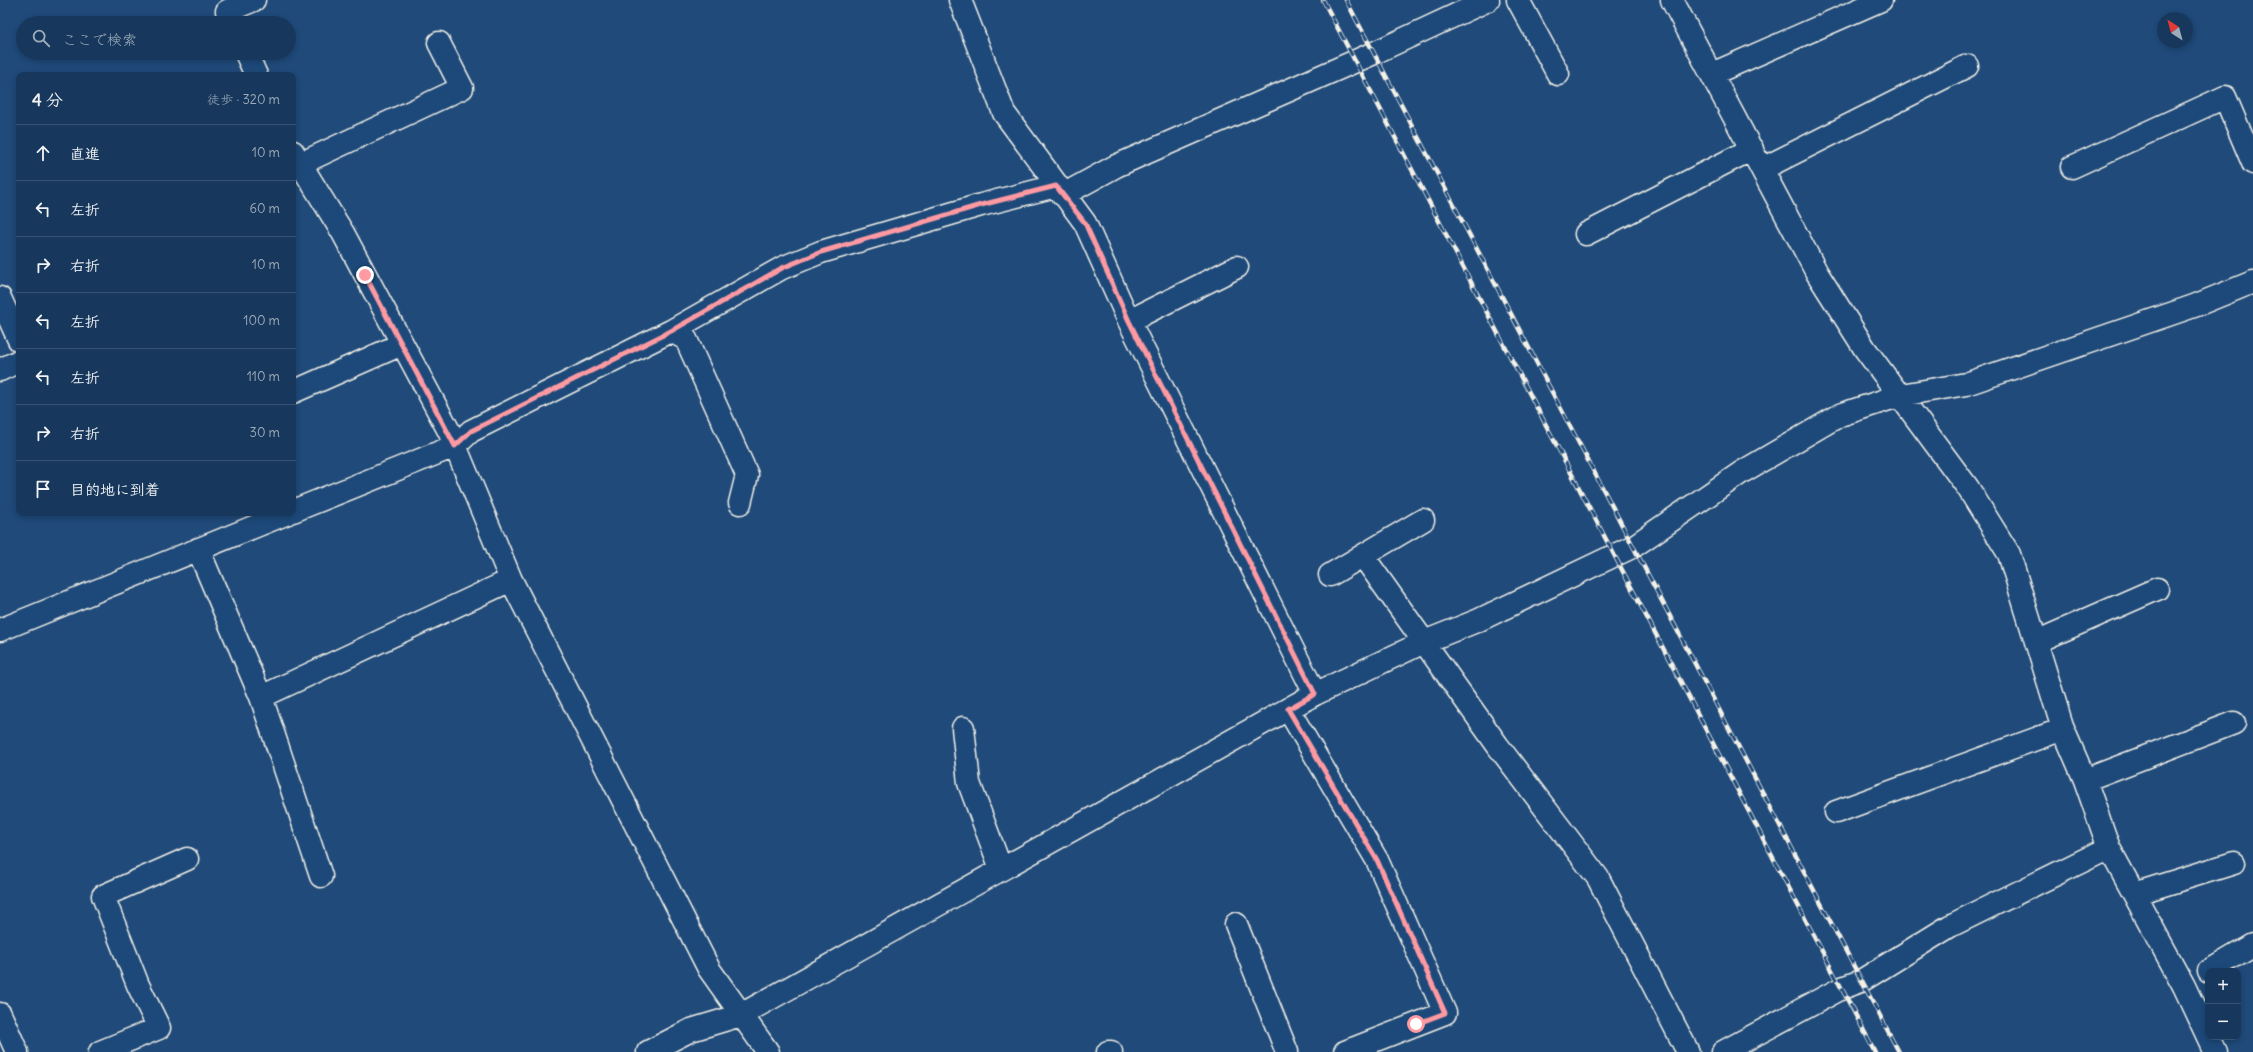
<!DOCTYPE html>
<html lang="ja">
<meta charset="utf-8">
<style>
body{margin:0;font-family:Delius,"Klee One",sans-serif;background:#244365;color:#f1f3f6}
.controls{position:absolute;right:12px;bottom:12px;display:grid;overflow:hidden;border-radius:8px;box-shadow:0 2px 6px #0003}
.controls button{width:36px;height:36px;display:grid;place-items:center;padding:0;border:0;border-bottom:1px solid #365272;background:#17385c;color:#f1f3f6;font:20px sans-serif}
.compass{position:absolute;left:2157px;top:12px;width:36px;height:36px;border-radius:50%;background:#17385c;box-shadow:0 2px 6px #0003;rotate:324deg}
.stop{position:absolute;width:12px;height:12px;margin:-9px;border:3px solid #ff9aa2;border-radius:50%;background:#fff}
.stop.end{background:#ff9aa2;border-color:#fff;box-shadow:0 1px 4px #0008}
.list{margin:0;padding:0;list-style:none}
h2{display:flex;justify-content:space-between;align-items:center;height:52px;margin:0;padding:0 16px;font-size:17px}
h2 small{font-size:13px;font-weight:400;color:#9eacbb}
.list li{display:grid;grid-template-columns:26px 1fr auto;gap:12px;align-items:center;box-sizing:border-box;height:56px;padding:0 16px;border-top:1px solid #365272}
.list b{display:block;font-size:15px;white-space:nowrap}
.list em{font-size:13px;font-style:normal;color:#9eacbb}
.icon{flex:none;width:22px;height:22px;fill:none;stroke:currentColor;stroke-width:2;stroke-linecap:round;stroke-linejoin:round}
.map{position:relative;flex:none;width:2253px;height:1052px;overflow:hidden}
.search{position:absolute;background:#17385c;box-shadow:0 2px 6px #0003;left:16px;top:16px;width:280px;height:44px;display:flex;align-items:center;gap:10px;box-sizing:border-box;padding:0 14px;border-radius:22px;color:#9eacbb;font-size:15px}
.panel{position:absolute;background:#17385c;box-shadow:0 2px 6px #0003;left:16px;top:72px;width:280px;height:444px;border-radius:8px}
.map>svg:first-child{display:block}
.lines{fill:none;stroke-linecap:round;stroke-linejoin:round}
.street-casing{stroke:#f4f1e8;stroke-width:25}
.street{stroke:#1f4a7a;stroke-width:22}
.rail-casing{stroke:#f4f1e8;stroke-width:4.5}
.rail{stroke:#1f4a7a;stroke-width:3;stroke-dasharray:9;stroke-linecap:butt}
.route{stroke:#ff9aa2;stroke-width:5}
</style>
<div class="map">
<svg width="2253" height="1052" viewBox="0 0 2253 1052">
<rect width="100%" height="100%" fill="#1f4a7a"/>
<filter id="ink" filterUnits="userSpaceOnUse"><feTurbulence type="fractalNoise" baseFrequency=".025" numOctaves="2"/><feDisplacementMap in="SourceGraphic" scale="8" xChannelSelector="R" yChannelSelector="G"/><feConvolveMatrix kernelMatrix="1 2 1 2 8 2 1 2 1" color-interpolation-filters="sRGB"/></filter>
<g filter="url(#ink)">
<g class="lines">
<defs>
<path id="street" d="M960,0L1004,113L1085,223L1129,321L1315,694
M1518,0L1558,74
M1672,0L1817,273L1865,349L1968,488L2009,554L2063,729L2085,780L2109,848L2184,986L2215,1052
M227,11L254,0
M246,53L256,75
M1712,74L1881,0
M293,152L343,233L449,431L511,580L709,969L768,1052
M300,164L462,88L439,43
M2072,167L2225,97L2253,163
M1762,169L1967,66
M1063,195L1116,166L1374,53L1488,0
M1586,234L1752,149
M0,298L19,340
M1129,321L1237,267
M671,331L782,268L821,252L981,205L1056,186
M0,370L19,361
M293,392L402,344
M293,511L455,446L471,431L671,331L686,339L747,475L740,503
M198,549L261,697
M1363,556L1498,746L1598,878L1688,1052
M1330,575L1423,520
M0,630L288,513
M2036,642L2157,589
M1288,709L1377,860L1445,1013L1345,1052
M963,728L969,783L1001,869
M2085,780L2234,723
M1836,812L2063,729
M321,876L261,697L511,580
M2134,894L2234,863
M1236,924L1287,1052
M2209,971L2253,945
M0,1014L17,1052
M100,1052L159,1028L138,985L103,896L187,859
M648,1052L691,1030L741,1015L1315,694L1424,642L1479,620L1634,546L1742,472L1840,415L1901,395L1966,384L2194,306L2253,282
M1108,1052H1111
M1723,1052L1842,988L1861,981L1950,926L2109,848"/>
</defs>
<!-- street casing -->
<use href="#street" class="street-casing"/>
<!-- street -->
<use href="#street" class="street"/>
<defs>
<path id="rail" d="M1323,0L1875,1052
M1346,0L1899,1052"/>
</defs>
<!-- rail casing -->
<use href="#rail" class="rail-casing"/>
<!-- rail -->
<use href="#rail" class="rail"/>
</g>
</g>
<g class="lines" filter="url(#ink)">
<!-- route -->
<path class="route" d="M365,275L455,446L471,431L671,331L782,268L821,252L981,205L1056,186L1085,223L1129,321L1315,694L1288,709L1377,860L1445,1013L1416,1024"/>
</g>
</svg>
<div class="controls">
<button>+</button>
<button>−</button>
</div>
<svg class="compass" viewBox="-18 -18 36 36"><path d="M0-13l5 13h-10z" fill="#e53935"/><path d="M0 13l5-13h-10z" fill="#9eacbb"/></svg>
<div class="stop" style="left:1416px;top:1024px"></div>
<div class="stop end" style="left:365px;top:275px"></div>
<div class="search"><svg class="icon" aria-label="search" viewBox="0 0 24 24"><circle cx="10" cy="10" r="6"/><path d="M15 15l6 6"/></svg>ここで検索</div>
<section class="panel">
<h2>4 分<small>徒歩 · 320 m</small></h2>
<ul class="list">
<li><svg class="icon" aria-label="ahead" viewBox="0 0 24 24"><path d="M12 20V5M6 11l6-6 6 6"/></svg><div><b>直進</b></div><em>10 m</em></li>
<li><svg class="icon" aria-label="left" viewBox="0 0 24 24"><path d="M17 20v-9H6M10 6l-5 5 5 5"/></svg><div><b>左折</b></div><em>60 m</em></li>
<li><svg class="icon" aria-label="right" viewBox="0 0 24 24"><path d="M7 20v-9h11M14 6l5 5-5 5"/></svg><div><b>右折</b></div><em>10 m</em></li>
<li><svg class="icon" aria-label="left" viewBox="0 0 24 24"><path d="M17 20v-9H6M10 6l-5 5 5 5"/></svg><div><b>左折</b></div><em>100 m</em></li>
<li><svg class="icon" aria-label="left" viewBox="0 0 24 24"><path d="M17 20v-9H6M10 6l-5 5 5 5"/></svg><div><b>左折</b></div><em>110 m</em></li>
<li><svg class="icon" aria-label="right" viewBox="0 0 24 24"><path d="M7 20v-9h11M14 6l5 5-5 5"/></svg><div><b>右折</b></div><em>30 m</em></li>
<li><svg class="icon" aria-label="arrive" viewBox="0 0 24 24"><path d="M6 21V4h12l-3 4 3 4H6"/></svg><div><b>目的地に到着</b></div></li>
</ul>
</section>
</div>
